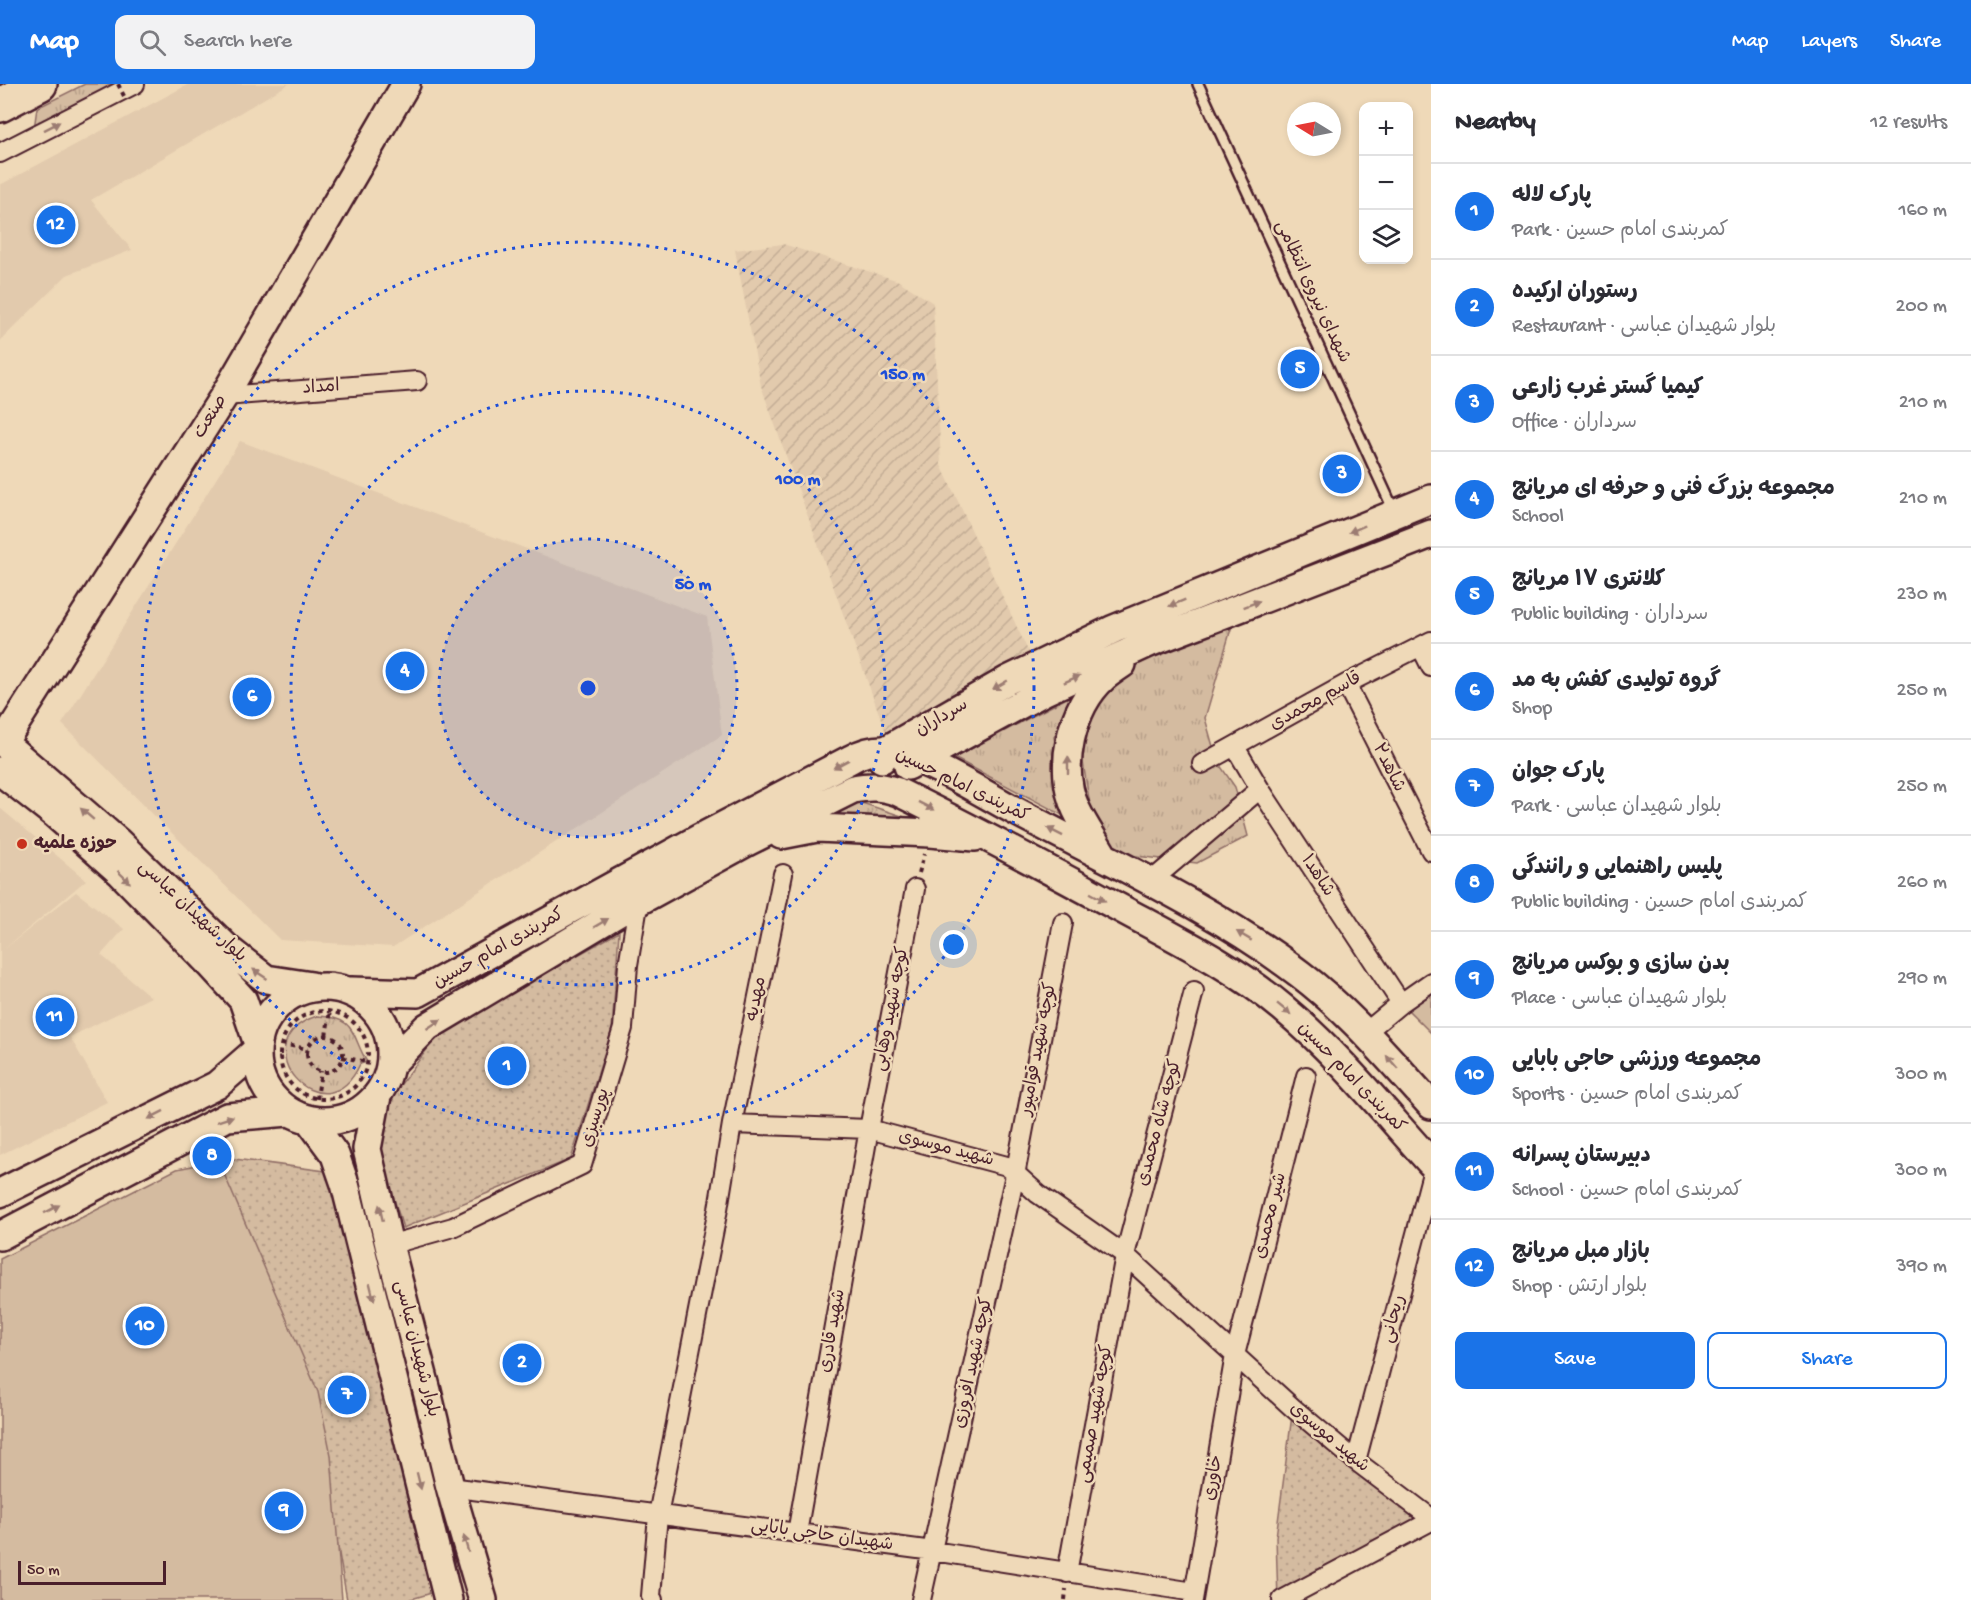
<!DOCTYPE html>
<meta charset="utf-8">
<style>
body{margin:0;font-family:"Gochi Hand","Playpen Sans Arabic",sans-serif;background:#f2f2f3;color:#2b2b33}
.controls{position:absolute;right:18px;top:18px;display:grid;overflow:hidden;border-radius:12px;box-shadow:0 3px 9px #0003}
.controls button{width:54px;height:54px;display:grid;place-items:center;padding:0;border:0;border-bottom:2px solid #e1e1e2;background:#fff;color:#2b2b33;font:30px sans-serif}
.compass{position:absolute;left:1287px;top:18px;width:54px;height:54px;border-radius:50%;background:#fff;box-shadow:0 3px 9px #0003;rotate:280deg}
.scale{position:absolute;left:18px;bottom:15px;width:148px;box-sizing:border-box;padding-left:6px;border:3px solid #4a1f2b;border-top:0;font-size:16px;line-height:21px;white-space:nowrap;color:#4a1f2b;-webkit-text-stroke:4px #efd9b8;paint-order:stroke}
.you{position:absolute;left:954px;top:861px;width:21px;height:21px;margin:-15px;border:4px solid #fff;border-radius:50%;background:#1a73e8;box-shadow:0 0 0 9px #1a73e833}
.badge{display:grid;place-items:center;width:39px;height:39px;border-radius:50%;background:#1a73e8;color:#fff;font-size:20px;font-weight:700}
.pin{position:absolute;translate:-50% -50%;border:3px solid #fff;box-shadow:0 2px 6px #0006}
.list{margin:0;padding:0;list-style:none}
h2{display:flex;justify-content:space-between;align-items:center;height:78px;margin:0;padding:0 24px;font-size:26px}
h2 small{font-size:20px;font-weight:400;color:#7c7c81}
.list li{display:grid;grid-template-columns:39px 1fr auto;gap:18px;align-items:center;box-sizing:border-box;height:96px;padding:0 24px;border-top:2px solid #e1e1e2}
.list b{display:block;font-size:22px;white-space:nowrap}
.list p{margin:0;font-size:20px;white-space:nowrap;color:#7c7c81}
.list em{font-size:20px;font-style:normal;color:#7c7c81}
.actions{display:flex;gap:12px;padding:18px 24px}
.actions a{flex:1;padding:14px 0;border:2px solid #1a73e8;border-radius:12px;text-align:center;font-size:21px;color:#1a73e8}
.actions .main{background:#1a73e8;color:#fff}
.icon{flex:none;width:33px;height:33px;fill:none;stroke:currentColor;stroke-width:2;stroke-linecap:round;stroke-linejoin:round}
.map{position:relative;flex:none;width:1431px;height:1516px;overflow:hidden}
header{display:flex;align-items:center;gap:36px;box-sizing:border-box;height:84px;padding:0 30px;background:#1a73e8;color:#fff}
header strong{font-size:28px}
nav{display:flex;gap:33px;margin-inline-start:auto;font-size:21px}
.search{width:420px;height:54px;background:#f2f2f3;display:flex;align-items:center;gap:15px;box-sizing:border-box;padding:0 21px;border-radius:12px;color:#7c7c81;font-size:22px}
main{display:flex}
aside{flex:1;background:#fff}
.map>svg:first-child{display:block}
.built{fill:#e2caad}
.industrial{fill:url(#industrial-furrows)}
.grass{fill:url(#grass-tufts);stroke:#8f6d66;stroke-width:1.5}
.park{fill:url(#park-dots);stroke:#8f6d66;stroke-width:1.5}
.garden{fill:#d4bba0;stroke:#8f6d66;stroke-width:1.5}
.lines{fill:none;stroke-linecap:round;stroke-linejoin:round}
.lane-casing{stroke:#4a1f2b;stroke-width:14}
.street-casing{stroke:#4a1f2b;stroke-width:22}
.secondary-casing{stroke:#4a1f2b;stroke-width:32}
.highway-casing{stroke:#4a1f2b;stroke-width:38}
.path{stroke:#4a1f2b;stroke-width:4;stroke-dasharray:4.5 4.5;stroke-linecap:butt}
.lane{stroke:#efd9b8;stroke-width:9}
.street{stroke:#efd9b8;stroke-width:18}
.secondary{stroke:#efd9b8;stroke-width:27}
.highway{stroke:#efd9b8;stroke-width:33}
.path-bridge{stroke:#4a1f2b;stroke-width:4;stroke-dasharray:4.5 4.5;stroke-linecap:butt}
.oneway{fill:#9c7c72}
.ring{fill:none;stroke:#1d4ed8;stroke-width:3;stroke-dasharray:3 6}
.poi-dot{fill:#c8321e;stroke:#efd9b8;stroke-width:2}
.labels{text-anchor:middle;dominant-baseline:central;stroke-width:5;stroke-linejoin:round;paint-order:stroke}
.street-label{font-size:18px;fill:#4a1f2b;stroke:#efd9b8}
.poi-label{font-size:18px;font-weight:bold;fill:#4a1f2b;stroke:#efd9b8;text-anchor:start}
.centre{fill:#1d4ed8;stroke:#efd9b8;stroke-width:3}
.ring-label{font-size:18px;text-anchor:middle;font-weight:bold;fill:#1d4ed8;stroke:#efd9b8;stroke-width:5;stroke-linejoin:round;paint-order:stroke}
</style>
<header>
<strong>Map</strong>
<div class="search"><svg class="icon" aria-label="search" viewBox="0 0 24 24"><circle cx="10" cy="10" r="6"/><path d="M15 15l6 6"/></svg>Search here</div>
<nav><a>Map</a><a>Layers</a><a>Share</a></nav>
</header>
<main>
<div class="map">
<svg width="1431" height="1516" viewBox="0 0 1431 1516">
<defs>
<pattern id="industrial-furrows" width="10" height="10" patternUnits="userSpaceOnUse" patternTransform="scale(1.5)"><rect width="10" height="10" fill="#e2caad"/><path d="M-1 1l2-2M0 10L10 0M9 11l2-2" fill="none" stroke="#c3ad95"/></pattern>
<pattern id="grass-tufts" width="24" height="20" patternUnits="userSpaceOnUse" patternTransform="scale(1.5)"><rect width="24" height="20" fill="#d4bba0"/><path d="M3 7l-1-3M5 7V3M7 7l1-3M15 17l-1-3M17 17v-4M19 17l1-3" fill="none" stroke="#b8a08a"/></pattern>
<pattern id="park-dots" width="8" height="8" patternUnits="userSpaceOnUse" patternTransform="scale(1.5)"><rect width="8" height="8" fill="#d4bba0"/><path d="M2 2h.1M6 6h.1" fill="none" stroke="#b8a08a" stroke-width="1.8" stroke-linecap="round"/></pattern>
</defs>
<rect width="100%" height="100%" fill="#efd9b8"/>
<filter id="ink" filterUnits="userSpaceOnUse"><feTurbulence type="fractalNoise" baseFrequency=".0167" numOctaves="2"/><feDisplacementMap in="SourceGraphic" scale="12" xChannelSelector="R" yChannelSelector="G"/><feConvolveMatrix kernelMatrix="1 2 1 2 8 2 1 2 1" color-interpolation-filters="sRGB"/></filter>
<g filter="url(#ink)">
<!-- built -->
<path class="built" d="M189,0H289L91,116L132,166L67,191L0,257V101Z
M240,357L707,533L722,651L393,863L280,856L62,640Z
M0,724L86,796L3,866L76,808L124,845L101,871L151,913L70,953L107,1018L0,1071Z"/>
<!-- industrial -->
<path class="industrial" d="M783,160L899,197L933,219L941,381L1030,571L886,649L761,302L735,166Z"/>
<!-- grass -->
<path class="grass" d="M85,0H122L34,45L37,24Z
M1231,545L1205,634L1217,677L1235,703L1248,752L1197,779L1118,770L1090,721L1082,672L1086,639L1110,604L1164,556Z
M1078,608L1054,653L1068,734L954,674Z
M859,718L929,741L811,737Z
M317,932C357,933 351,951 367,978L360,980C325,1057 237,958 317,932Z"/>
<!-- park -->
<path class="park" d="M619,848L612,945L571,1075L403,1144L380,1070L389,1016L440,948Z
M212,1072L333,1088L435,1508L408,1516H347L315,1330L299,1280Z
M1293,1324L1431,1434L1278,1516L1276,1453Z"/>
<!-- garden -->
<path class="garden" d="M1431,898V949L1401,919Z
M202,1080L225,1092L318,1308L331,1371L342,1516H0V1175L177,1085Z"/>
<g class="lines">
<defs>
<path id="lane" d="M1198,0L1395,429"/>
<path id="street" d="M0,69L135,0
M224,312L417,297
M1421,563L1431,583
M1346,600L1431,767
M1235,663L1260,705L1401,919
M1202,680L1346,600L1431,557
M1150,798L1260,705
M1366,948L1401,919L1431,898
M732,1040L869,1045L1007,1082L1038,1110L1125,1171L1293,1324L1356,1377L1431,1434
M389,1161L453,1143L582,1081L623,944L628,881L639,816
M1356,1377L1431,1093
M450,1403L933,1467L1194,1508
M797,1449L869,1045L915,805
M1067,1489L1125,1171L1194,907
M653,1516L651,1512L658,1431L718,1125L732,1040L783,790
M921,1516L1015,1091L1063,839
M1193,1516L1235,1271L1306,992
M1282,1516L1431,1437"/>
<path id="secondary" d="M0,656L117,757L230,867L266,895L312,902
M3,659L224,312L406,0
M882,675L886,666L1008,596L1114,545L1431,415
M908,682L1045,607L1149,559L1431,450
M0,687L56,731L121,789L210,880L243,916L258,960
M781,751L817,744L930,749L975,753
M1104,773C1095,757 1084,742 1076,725C1057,685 1071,623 1104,593C1110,588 1116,584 1122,580
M257 970a67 67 0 1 1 134 0a67 67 0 1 1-134 0Z
M351,907L418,909L698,755L851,675C867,666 882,663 899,669C940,681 986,712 1025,732C1118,781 1216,826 1300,890C1350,928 1389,975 1431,1021
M391,980L427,943L621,827L747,758L853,705C870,702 881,702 898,708C971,744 1044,783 1116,822C1173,853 1233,882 1283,924C1338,970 1383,1026 1431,1079
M377,1012L367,1065L389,1161L427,1307L450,1403L483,1516
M310,1037L335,1071L345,1100L448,1516
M0,1109L217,1001L257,966
M0,1152L227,1033L289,1028"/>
<path id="highway" d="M0,21L40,0"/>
</defs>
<!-- lane casing -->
<use href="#lane" class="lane-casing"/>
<!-- street casing -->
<use href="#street" class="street-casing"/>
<!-- secondary casing -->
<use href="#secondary" class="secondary-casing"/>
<!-- highway casing -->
<use href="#highway" class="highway-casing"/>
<!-- path -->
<path class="path" d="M919,789L924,770
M280 971a44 44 0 1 1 88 0a44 44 0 1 1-88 0Z
M326,952L330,927
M307 970a18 18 0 1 1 36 0a18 18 0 1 1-36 0Z
M281,960L308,965
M342,973L367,978
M317,1015L321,987
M1065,1516L1066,1505"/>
<!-- lane -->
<use href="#lane" class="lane"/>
<!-- street -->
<use href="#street" class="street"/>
<!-- secondary -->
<use href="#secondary" class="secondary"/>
<!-- highway -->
<use href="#highway" class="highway"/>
<!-- path-bridge -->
<path class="path-bridge" d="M118,0L124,12"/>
</g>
<!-- one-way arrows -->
<defs><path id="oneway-solid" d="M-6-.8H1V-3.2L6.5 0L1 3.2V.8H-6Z" transform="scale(1.5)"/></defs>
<g class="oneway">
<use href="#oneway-solid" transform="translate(52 42) rotate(-27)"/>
<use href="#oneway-solid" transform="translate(1357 445) rotate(157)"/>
<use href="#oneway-solid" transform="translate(1177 519) rotate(158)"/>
<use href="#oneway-solid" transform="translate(1252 520) rotate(-21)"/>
<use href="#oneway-solid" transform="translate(1072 595) rotate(-24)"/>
<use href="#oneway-solid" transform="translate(1000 601) rotate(150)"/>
<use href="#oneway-solid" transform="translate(841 680) rotate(152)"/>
<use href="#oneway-solid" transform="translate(1068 681) rotate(-90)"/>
<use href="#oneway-solid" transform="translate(926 722) rotate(27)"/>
<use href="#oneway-solid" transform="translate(87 730) rotate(-139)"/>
<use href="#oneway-solid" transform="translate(1055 748) rotate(-153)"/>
<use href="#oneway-solid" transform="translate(124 793) rotate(44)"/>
<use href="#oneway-solid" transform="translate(1098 813) rotate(28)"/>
<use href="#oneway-solid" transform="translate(601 839) rotate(-31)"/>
<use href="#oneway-solid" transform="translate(1244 852) rotate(-149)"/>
<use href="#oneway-solid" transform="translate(260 890) rotate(-146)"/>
<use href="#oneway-solid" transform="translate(1284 925) rotate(39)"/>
<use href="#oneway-solid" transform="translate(434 940) rotate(-33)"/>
<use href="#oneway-solid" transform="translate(1392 978) rotate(-131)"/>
<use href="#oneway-solid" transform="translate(156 1031) rotate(153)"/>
<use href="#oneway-solid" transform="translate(225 1035) rotate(-19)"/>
<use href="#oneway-solid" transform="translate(52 1125) rotate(-28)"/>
<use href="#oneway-solid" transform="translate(381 1129) rotate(-103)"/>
<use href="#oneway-solid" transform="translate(372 1208) rotate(76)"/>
<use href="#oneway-solid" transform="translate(419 1397) rotate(76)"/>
<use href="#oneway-solid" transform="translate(466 1460) rotate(-106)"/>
</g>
</g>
<!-- distance rings -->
<circle cx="588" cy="604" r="149" fill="#1d4ed8" fill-opacity=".12"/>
<g class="ring">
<circle cx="588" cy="604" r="149"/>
<circle cx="588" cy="604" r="297"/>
<circle cx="588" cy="604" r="446"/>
</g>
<!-- markers -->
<circle class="poi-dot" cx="22" cy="760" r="6"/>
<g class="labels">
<!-- street labels -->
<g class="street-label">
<text transform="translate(1312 208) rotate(65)">شهدای نیروی انتظامی</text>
<text transform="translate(321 304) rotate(-4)">امداد</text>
<text transform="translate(211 333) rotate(-58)">صنعت</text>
<text transform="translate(1316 618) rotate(-29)">قاسم محمدی</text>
<text transform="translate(942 634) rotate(-30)">سرداران</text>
<text transform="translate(1388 684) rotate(63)">شاهد۲</text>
<text transform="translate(962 702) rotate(26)">کمربندی امام حسین</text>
<text transform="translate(1317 792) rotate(57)">شاهد۱</text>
<text transform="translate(192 828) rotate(43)">بلوار شهیدان عباسی</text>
<text transform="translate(499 865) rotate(-29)">کمربندی امام حسین</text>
<text transform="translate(757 915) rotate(-79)">مهدیه</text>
<text transform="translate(892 925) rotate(-79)">کوچه شهید وهابی</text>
<text transform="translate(1039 965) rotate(-79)">کوچه شهید قوامپور</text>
<text transform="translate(1351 994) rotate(46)">کمربندی امام حسین</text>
<text transform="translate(596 1034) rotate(-73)">پورسبزی</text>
<text transform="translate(1160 1039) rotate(-75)">کوچه شاه محمدی</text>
<text transform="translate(946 1065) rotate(15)">شهید موسوی</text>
<text transform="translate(1271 1132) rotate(-76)">شیر محمدی</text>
<text transform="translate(1394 1235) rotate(-75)">ریحانی</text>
<text transform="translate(833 1247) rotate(-80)">شهید قادری</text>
<text transform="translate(416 1265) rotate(76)">بلوار شهیدان عباسی</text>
<text transform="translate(974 1279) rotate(-78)">کوچه شهید افروزی</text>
<text transform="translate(1096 1330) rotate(-80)">کوچه شهید صمیمی</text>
<text transform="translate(1329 1354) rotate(40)">شهید موسوی</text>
<text transform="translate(1214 1394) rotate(-80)">خاوری</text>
<text transform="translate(822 1452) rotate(8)">شهیدان حاجی بابایی</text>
</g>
<!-- poi labels -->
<g class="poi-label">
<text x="34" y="760">حوزه علمیه</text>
</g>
</g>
<circle cx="588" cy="604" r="9" class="centre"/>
<g class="ring-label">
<text x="903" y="295">150 m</text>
<text x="798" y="400">100 m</text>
<text x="693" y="505">50 m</text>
</g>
</svg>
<div class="controls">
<button>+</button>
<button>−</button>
<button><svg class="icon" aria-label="layers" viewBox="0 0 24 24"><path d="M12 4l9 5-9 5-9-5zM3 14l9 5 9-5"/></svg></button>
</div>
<svg class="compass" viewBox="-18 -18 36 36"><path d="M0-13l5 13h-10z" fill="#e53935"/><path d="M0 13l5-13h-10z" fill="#7c7c81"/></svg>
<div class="scale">50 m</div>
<div class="you"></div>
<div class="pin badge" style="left:507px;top:982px">1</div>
<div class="pin badge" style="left:522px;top:1279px">2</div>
<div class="pin badge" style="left:1342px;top:390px">3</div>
<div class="pin badge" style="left:405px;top:587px">4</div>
<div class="pin badge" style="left:1300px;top:285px">5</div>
<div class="pin badge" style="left:252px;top:613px">6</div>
<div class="pin badge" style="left:347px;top:1311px">7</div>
<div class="pin badge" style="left:212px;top:1072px">8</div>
<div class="pin badge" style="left:284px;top:1427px">9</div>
<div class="pin badge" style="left:145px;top:1242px">10</div>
<div class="pin badge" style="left:55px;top:933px">11</div>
<div class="pin badge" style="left:56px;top:141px">12</div>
</div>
<aside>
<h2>Nearby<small>12 results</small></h2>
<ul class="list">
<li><span class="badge">1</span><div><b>پارک لاله</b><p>Park · کمربندی امام حسین</p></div><em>160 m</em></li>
<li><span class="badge">2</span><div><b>رستوران ارکیده</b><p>Restaurant · بلوار شهیدان عباسی</p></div><em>200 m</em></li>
<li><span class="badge">3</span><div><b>کیمیا گستر غرب زارعی</b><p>Office · سرداران</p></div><em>210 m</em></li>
<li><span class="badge">4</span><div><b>مجموعه بزرگ فنی و حرفه ای مریانج</b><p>School</p></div><em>210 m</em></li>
<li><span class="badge">5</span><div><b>کلانتری ۱۷ مریانج</b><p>Public building · سرداران</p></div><em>230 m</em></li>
<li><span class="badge">6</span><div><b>گروه تولیدی کفش به مد</b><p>Shop</p></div><em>250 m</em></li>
<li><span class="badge">7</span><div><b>پارک جوان</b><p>Park · بلوار شهیدان عباسی</p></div><em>250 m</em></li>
<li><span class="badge">8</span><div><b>پلیس راهنمایی و رانندگی</b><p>Public building · کمربندی امام حسین</p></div><em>260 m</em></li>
<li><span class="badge">9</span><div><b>بدن سازی و بوکس مریانج</b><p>Place · بلوار شهیدان عباسی</p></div><em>290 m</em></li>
<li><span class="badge">10</span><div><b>مجموعه ورزشی حاجی بابایی</b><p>Sports · کمربندی امام حسین</p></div><em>300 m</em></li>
<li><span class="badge">11</span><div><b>دبیرستان پسرانه</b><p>School · کمربندی امام حسین</p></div><em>300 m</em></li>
<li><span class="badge">12</span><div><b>بازار مبل مریانج</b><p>Shop · بلوار ارتش</p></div><em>390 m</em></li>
</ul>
<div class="actions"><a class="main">Save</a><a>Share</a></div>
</aside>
</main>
